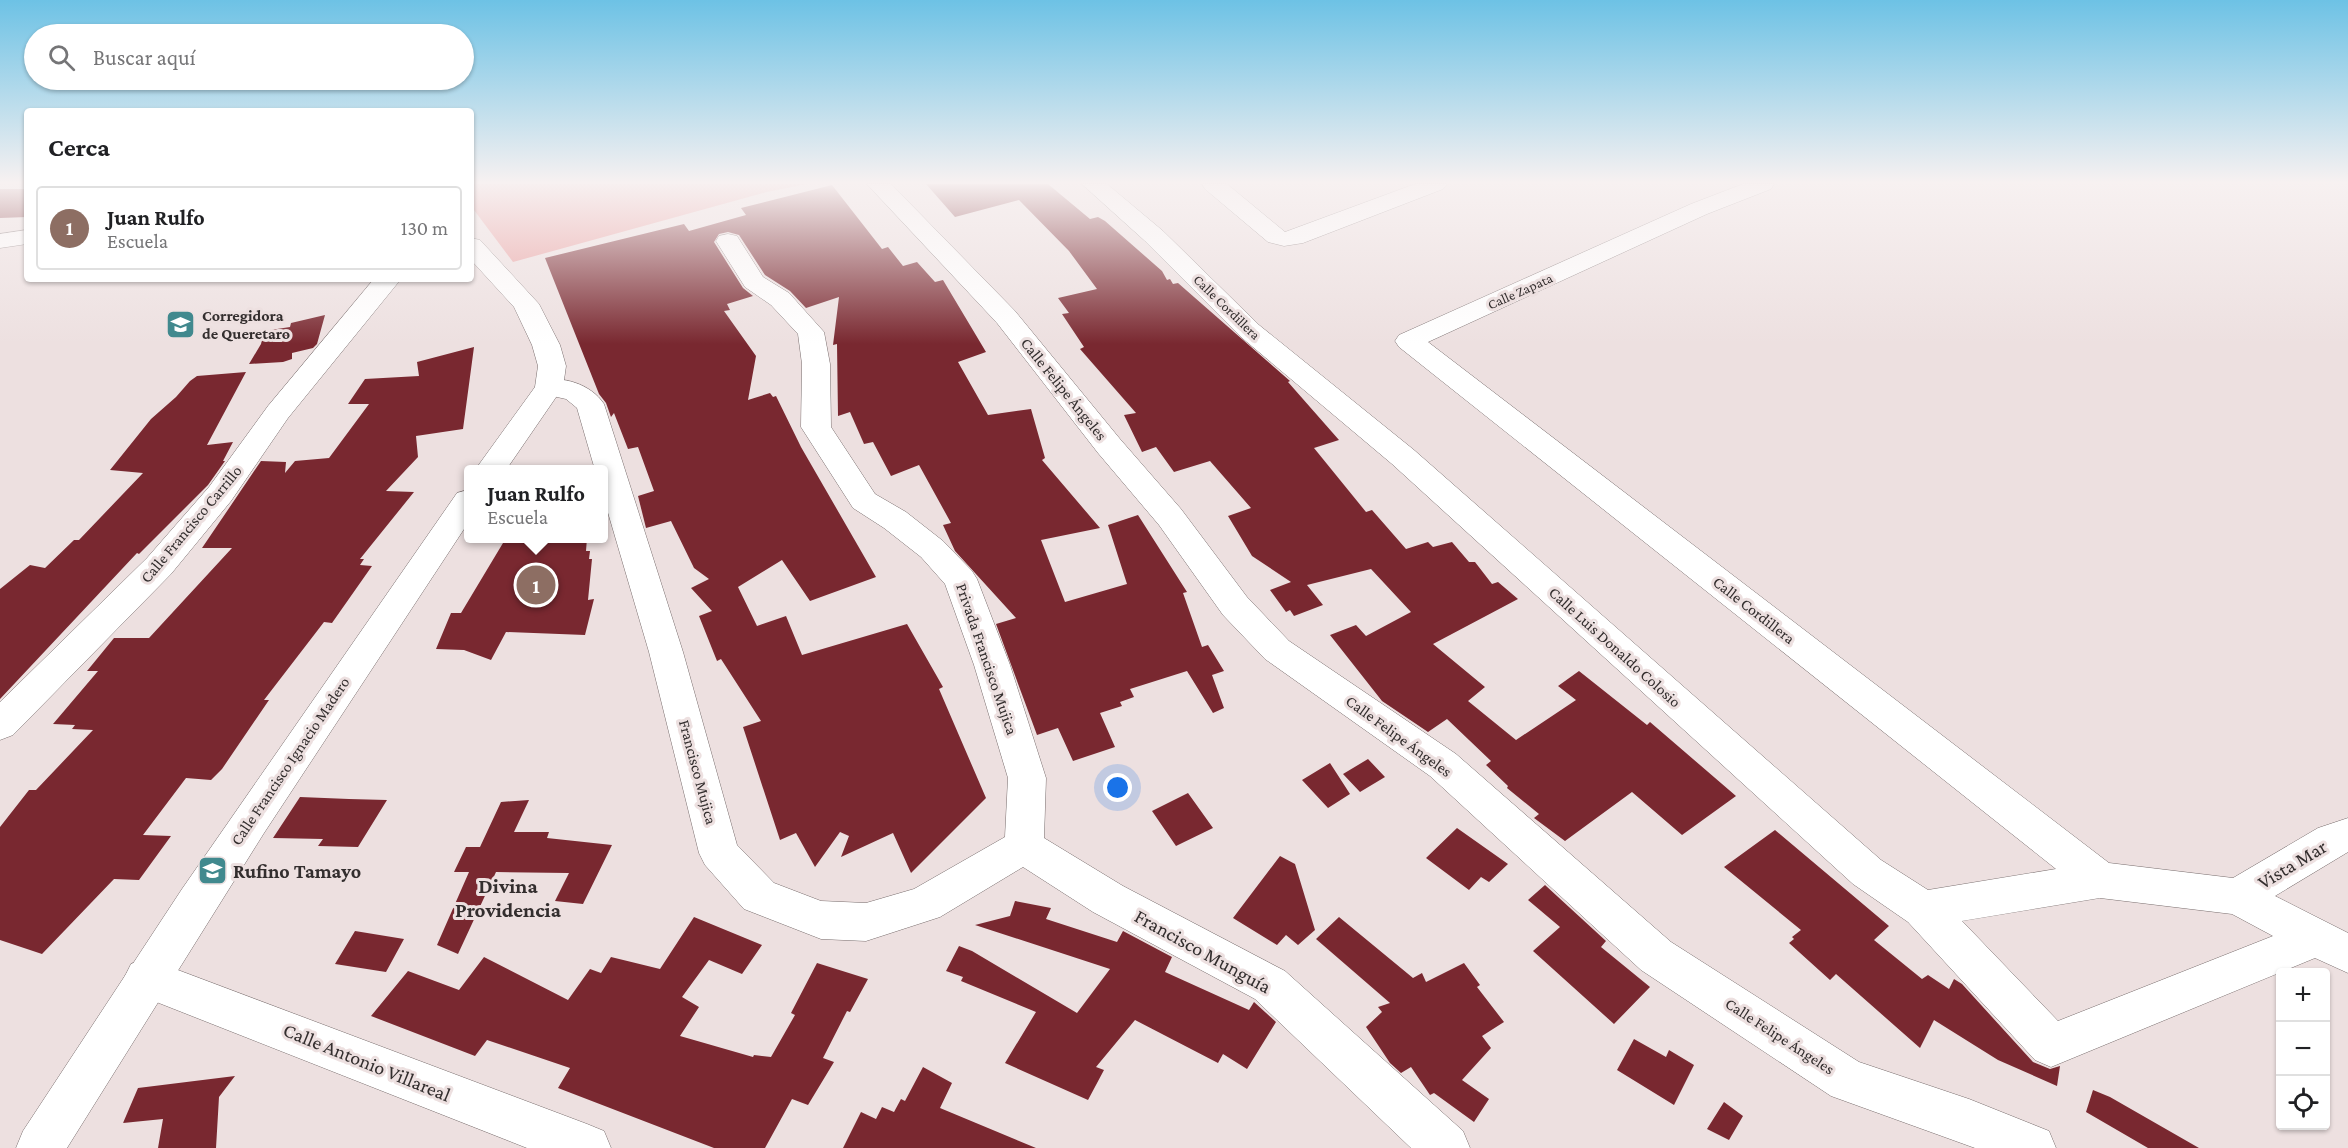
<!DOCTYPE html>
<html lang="es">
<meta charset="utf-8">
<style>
body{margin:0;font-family:"Crimson Pro",serif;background:#f2f2f2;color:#202124}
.controls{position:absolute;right:18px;bottom:18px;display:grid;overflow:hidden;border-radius:6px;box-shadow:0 2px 4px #0004}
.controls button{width:54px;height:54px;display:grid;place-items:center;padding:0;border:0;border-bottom:2px solid #e0e0e0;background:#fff;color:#202124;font:30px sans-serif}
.you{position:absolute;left:1118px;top:788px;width:21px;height:21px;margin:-15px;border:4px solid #fff;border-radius:50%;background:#1a73e8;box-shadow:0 0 0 9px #1a73e833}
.badge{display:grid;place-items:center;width:39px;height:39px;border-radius:50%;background:#2563eb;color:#fff;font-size:20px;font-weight:700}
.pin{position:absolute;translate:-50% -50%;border:3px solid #fff;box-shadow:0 2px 6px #0006}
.popup{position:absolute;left:464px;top:465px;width:144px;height:78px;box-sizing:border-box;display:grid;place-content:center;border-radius:6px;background:#fff;filter:drop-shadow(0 2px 4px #0005);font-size:20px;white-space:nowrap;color:#757577}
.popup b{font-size:22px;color:#202124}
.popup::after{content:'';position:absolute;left:50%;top:100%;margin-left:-12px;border:12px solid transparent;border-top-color:#fff}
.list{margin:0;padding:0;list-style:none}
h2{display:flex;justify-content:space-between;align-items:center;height:78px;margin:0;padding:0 24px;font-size:26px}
h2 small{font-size:20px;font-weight:400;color:#757577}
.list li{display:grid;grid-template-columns:39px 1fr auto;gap:18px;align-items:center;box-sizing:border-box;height:84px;margin:0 12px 12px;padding:0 12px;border:2px solid #e0e0e0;border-radius:6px}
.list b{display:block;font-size:22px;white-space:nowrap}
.list p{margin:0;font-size:20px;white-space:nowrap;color:#757577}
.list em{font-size:20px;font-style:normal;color:#757577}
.icon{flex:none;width:33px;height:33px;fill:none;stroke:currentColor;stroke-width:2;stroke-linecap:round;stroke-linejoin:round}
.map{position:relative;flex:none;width:2348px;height:1148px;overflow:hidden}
.search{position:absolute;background:#fff;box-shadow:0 2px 4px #0004;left:24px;top:24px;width:450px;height:66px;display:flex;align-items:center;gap:15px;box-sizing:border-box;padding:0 21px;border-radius:33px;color:#757577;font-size:22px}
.panel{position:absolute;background:#fff;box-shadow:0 2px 4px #0004;left:24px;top:108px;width:450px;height:174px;border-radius:6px}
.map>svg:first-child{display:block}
.green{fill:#e99fa0}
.building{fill:#792830}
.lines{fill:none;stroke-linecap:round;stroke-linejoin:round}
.minor-casing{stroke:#796e6e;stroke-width:1}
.major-casing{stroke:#796e6e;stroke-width:1}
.minor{fill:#fff;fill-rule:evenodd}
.major{fill:#fff;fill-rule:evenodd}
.labels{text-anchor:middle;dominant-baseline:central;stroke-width:6;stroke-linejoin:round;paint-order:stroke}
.far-street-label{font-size:14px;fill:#332e2e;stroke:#ede0e0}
.poi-label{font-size:16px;font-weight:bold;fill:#332e2e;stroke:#ede0e0;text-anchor:start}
.street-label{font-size:16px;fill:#332e2e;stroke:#ede0e0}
.near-street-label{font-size:20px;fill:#332e2e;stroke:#ede0e0}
.near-poi-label{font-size:20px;font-weight:bold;fill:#332e2e;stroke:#ede0e0;text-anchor:start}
.near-neighbourhood-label{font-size:21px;font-weight:bold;fill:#332e2e;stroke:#ede0e0}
</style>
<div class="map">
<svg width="2348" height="1148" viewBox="0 0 2348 1148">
<rect width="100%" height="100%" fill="#ede0e0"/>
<!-- green -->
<path class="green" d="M471,184H807L767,192L513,262L471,206Z"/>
<!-- building -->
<path class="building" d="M926,184H1048L1090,219L1098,217L1105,221L1162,271L1167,280L1170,279L1173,284L1178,283L1290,381L1288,382L1339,440L1314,448L1366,512L1372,510L1406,549L1428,542L1433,547L1452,542L1469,562H1475L1492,584L1498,582L1518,599L1433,644L1485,687L1468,701L1516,740L1576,700L1558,686L1579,671L1647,725L1650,722L1736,796L1682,835L1632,792L1565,841L1534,818L1539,814L1507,788L1508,786L1486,765L1491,761L1447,719L1428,732L1382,701L1330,635L1356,625L1366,636L1411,612L1371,569L1307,585L1323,605L1294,616L1290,610L1286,612L1270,590L1291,582L1252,556L1228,516L1251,508L1210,461L1174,472L1156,447L1142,452L1124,415L1136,413L1080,349L1084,347L1062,314L1069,313L1058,298L1097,289L1069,251L1019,200L955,217Z
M832,185L882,249L888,247L903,266L917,262L935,282L943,280L986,352L958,362L988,415L1031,409L1045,458L1042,460L1100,528L1041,540L1065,602L1127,584L1108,525L1138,515L1187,592L1183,593L1202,647L1208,645L1224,671L1212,675L1224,708L1213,713L1187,671L1130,689L1134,697L1120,702L1122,706L1100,713L1115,747L1073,761L1058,728L1037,735L996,624L1016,618L955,551L943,525L951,523L919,465L891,476L873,442L864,444L850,412L838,416L837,344L833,345L839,297L806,308L790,291L765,275L739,235L728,232L719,234L714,242L743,288L753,296L727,304L730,310L724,311L756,356L748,400L770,393L773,397L776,396L801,447L876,577L810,601L782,560L738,587L757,626L786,616L802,655L907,624L943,687L939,689L986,798L911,873L893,833L841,857L849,836L840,832L815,867L796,833L780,840L743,727L761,721L721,659L717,661L699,616L712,611L691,588L709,579L694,568L671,521L646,528L638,496L654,491L638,447L628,449L614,413L611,417L606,403L599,394L545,258L684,224L689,231L746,215L741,208Z
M0,189H27V217L0,218Z
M325,315L317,344L313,348L292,353V359L283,362L249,364L261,344L264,331L290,327L291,323Z
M474,347L463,429L416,436L418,457L386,491L414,492L360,559H364L360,565L372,566L332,623L324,622L264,700H269L222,769L211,780L186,778L143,835L171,836L139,880L114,879L42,954L0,940V827L29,790H36L93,730L72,729L75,725L53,724L98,671H87L114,638H149L232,548H202L261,461L286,462L285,473L295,461L329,458L369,404H348L365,379L419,376L417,362Z
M246,372L207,445L233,442L223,461H225L208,485L139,554L137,553L0,699V589L30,565L45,568L74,540H79L143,473L110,470L151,419L176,397L190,381L197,376Z
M506,538H587L586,551H590L589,559H592L588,600L594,599L585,635L506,632L491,660L464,650L436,649L451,613H461Z
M1368,759L1385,777L1360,792L1343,774Z
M1330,763L1350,794L1328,808L1302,780Z
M1188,793L1213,828L1176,846L1152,811Z
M300,797L349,799L387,800L358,847L318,846L323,839L273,838Z
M529,800L514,832H549L547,838L612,845L583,904L555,901L569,873L496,872L458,954L437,945L469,872H454L466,847H480L501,802Z
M1457,828L1508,864L1489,882L1481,877L1469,890L1426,858Z
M1775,830L1889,926L1874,940L1922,979L1928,975L1949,989L1954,979L1962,984L2033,1062L2050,1069L2060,1066L2057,1086L1998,1060L1934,1020L1920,1048L1836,974L1830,980L1789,943L1794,939L1792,937L1801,930L1724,867Z
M1280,856L1295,864L1315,930L1298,945L1286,935L1277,945L1233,918Z
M1545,885L1606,941L1601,947L1650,987L1614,1024L1533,951L1560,927L1528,900Z
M1015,901L1051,908L1046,919L1117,942L1123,931L1172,957L1165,972L1249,1010L1254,1002L1276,1022L1247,1069L1223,1054L1218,1063L1135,1020L1096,1067L1104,1070L1088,1100L1005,1063L1036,1012L961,981L963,977L946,971L959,946L972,951L1077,1013L1110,969L975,925L1010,916Z
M694,917L762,945L742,974L709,960L682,997L699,1007L680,1036L753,1057L754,1055L771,1057L795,1015L791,1013L817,963L868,979L850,1012L847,1011L823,1058L834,1062L808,1105L792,1099L765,1148H714L558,1088L570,1068L487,1040L475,1056L371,1016L408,971L459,990L484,957L568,1000L590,969L601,973L611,957L660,969Z
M1339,917L1413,978L1422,973L1426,982L1464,963L1480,985L1477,987L1504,1022L1482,1036L1491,1048L1462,1080L1489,1099L1474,1122L1434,1093L1430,1095L1411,1067L1401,1073L1390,1063L1366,1027L1382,1012L1378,1007L1390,1003L1316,939Z
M355,931L404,939L386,972L335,964Z
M1634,1039L1666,1057L1669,1050L1694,1065L1674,1105L1617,1070Z
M923,1067L952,1083L940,1108L1036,1148H843L861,1112L876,1119L882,1107L894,1112L901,1099L905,1101Z
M235,1076L219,1097L216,1148H158L163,1119L123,1123L138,1088Z
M2093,1090L2110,1097L2199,1148H2148L2086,1112Z
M1724,1102L1743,1116L1729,1140L1707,1129Z"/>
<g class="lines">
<defs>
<path id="minor" d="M867,184H891L1015,311L1120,439L1181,509L1247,597L1289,641L1456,754L1671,942L1859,1062L1969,1099L2049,1131L2056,1148H1975L1831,1096L1641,970L1430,776L1265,659L1223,615L1159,525L1098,453L997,323Z
M1082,184H1107L1163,231L1259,325L1414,450L1881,860L1928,890L2056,869L1399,347L1395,341L1399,335L1691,204L1743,184H1774L1771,189L1707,214L1428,342L2109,863L2233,878L2318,828L2348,818V852L2275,896L2348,933V973L2315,958L2051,1067L2035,1060L1908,922L1853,884L1392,464L1241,337L1145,241ZM2100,898L2232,914L2273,936L2058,1021L1962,921Z
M1202,184H1227L1285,232L1415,184H1447L1443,189L1303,243L1284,246L1268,242L1205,189Z
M27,230V244L0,248V234Z
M728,234L737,236L763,277L789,293L824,332L830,364L831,427L875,494L906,512L943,541L972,571L977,579L1010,665L1046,778L1044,838L1123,886L1285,971L1463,1131L1470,1148H1411L1255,999L1093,912L1023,867L940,917L866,941L821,939L744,909L705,865L699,853L649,652L604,499V470H595L577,408L566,399L539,393L535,387L539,381C562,375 591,384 604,404L683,652L737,845L774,883L821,901L866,903L914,889L1005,837L1008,778L974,665L945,584L921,557L884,528L853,508L801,427L802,364L798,334L771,305L745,287L716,241L719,236Z
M374,279H401L288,418L231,501L171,574L13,735L0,740V702L147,558L209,487L268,406Z
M146,958L587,1124L604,1131L611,1148H527L131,992L124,978L131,964Z"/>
<path id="major" d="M471,238L480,240L539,304L560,345L566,366L563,387L506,470H475L535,387L538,366L532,345L514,307L471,260Z
M468,490V523L264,833L67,1148H16L23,1131L182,889L457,493Z"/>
</defs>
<!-- minor casing -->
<use href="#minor" class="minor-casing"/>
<!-- major casing -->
<use href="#major" class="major-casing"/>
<!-- minor -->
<use href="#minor" class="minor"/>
<!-- major -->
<use href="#major" class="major"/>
</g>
<!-- sky -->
<linearGradient id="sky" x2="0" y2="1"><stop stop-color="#6dc2e5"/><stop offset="0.53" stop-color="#f7f1f1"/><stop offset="1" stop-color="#f7f1f1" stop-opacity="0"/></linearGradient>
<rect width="2348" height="344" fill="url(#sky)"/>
<!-- icons -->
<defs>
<symbol id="school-square" viewBox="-11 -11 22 22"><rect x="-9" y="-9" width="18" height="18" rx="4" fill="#41898e" stroke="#ede0e0"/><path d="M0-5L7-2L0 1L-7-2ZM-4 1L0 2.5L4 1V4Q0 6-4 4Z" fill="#fff"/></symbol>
</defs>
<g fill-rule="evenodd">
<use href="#school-square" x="164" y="308" width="33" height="33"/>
<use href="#school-square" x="196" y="854" width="33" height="33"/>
</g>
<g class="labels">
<!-- far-street labels -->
<g class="far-street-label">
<text transform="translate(1520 291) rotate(-24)">Calle Zapata</text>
<text transform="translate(1227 307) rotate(44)">Calle Cordillera</text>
</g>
<!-- poi labels -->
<g class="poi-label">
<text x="202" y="315">Corregidora<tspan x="202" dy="18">de Queretaro</tspan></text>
</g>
<!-- street labels -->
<g class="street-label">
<text transform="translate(1064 389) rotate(51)">Calle Felipe Ángeles</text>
<text transform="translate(191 524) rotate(-50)">Calle Francisco Carrillo</text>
<text transform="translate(1754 610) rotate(38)">Calle Cordillera</text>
<text transform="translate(1615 647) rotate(42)">Calle Luis Donaldo Colosio</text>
<text transform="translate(987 659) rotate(71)">Privada Francisco Mujica</text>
<text transform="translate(1399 736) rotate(36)">Calle Felipe Ángeles</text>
<text transform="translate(290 761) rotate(-56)">Calle Francisco Ignacio Madero</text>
<text transform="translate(698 772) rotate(75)">Francisco Mujica</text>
<text transform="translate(1780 1036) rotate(33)">Calle Felipe Ángeles</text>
</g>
<!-- near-street labels -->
<g class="near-street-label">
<text transform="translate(2292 864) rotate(-31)">Vista Mar</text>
<text transform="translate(1203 951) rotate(29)">Francisco Munguía</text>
<text transform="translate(367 1062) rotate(22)">Calle Antonio Villareal</text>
</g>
<!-- near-poi labels -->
<g class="near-poi-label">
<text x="233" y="871">Rufino Tamayo</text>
</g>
<!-- near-neighbourhood labels -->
<g class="near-neighbourhood-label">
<text x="508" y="886">Divina<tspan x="508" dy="24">Providencia</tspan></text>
</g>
</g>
</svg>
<div class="controls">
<button>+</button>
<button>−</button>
<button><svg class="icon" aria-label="locate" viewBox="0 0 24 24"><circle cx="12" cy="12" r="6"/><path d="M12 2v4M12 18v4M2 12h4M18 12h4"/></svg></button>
</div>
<div class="you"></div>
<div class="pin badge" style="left:536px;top:585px;background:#8d6e63">1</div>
<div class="popup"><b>Juan Rulfo</b>Escuela</div>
<div class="search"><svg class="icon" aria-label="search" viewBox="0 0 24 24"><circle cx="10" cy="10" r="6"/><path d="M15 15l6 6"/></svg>Buscar aquí</div>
<section class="panel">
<h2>Cerca<small></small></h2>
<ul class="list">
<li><span class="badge" style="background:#8d6e63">1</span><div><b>Juan Rulfo</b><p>Escuela</p></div><em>130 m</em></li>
</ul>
</section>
</div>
